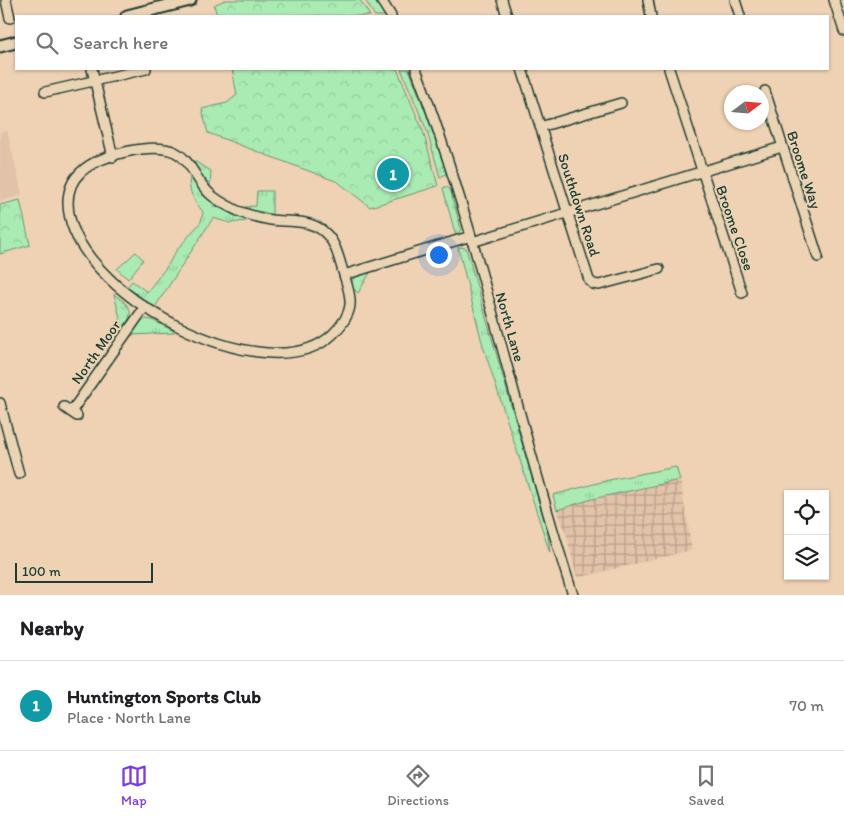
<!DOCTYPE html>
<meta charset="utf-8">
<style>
body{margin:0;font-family:Itim,sans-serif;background:#f2f2f2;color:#202124}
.controls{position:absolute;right:15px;bottom:15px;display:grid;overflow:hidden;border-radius:0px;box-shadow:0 1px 4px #0004}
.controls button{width:45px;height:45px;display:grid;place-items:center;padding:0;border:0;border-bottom:1px solid #e0e0e0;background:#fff;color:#202124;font:25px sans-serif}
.compass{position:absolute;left:724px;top:85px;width:45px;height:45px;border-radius:50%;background:#fff;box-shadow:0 1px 4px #0004;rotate:74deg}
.scale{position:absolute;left:15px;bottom:12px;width:138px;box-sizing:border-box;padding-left:5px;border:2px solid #1f3d34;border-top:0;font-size:14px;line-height:18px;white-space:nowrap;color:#1f3d34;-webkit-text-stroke:4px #ebd4b4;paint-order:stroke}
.you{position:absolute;left:438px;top:254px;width:18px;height:18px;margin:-12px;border:4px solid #fff;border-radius:50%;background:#1a73e8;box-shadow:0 0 0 8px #1a73e833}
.badge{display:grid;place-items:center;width:32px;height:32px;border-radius:50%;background:#7c3aed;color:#fff;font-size:16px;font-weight:700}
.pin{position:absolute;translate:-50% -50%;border:2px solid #fff;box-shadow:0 1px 5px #0006}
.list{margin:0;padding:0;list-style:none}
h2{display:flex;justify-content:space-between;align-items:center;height:65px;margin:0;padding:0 20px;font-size:21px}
h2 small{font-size:16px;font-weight:400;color:#757577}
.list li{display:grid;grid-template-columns:32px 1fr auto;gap:15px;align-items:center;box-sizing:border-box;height:90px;padding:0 20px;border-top:1px solid #e0e0e0}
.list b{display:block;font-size:19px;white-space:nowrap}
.list p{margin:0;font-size:16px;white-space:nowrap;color:#757577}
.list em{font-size:16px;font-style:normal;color:#757577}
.icon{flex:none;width:28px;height:28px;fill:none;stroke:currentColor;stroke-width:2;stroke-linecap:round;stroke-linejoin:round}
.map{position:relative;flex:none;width:844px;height:595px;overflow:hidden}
.search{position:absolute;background:#fff;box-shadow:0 1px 4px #0004;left:15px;right:15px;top:15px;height:55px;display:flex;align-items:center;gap:12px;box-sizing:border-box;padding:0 18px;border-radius:0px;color:#757577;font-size:19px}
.sheet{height:155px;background:#fff}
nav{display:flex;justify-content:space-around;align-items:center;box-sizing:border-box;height:70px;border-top:1px solid #e0e0e0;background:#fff;font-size:14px;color:#757577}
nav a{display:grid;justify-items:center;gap:2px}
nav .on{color:#7c3aed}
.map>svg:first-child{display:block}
.built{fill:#e2c2a9}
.industrial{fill:url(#industrial-grid)}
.grass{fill:url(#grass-tufts);stroke:#649474}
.park{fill:url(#park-crowns);stroke:#649474}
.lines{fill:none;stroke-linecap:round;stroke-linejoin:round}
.minor-casing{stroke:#1f3d34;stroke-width:12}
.tertiary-casing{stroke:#1f3d34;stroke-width:15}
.minor{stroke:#ebd4b4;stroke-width:9}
.tertiary{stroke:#ebd4b4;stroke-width:11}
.labels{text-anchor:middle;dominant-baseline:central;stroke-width:4;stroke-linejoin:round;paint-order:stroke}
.street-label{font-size:15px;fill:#1f3d34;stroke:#ebd4b4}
</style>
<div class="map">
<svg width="844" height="595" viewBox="0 0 844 595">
<defs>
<pattern id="industrial-grid" width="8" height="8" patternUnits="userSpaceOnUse" patternTransform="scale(1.25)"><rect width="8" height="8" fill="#e2c2a9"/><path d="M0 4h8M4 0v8" fill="none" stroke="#b79f8a"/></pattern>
<pattern id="grass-tufts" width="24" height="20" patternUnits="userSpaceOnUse" patternTransform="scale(1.25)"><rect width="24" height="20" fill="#aaebb4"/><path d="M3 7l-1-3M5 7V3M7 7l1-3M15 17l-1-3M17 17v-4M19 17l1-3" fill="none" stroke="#92ca9b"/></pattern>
<pattern id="park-crowns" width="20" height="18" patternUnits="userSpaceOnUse" patternTransform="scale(1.25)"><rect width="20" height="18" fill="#aaebb4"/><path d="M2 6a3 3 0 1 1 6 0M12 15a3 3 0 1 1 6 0" fill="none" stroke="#92ca9b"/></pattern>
</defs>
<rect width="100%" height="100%" fill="#efd1b3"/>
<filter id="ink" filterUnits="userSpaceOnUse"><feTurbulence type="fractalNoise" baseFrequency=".02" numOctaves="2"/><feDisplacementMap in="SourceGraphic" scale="10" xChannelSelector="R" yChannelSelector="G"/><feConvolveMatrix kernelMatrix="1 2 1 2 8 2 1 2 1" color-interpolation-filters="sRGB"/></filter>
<g filter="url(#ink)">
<!-- built -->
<path class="built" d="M7,131L22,195L0,201V132Z"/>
<!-- industrial -->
<path class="industrial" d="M680,480L692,550L577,578L566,533L557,510L592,499Z"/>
<!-- grass -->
<path class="grass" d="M365,0H377L386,16H375Z
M401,69H409L429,121L446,171V174L440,177L427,131Z
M194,161L211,171L210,187L193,164Z
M190,177C206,198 223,210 246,221L230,223L213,218L155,307L127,287L132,281L147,292L168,265L176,251L201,222L203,212C195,201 187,191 190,177Z
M446,187L450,189L461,229L456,237L443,188Z
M257,191H272V215L260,213L245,207L256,206Z
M458,247L466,248L548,534L550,553L483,346Z
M136,252L143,260L128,279L117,269Z
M371,271L358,293L351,287C352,276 360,274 371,271Z
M114,294C130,307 136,309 123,330Z
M145,319L152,320L174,331L173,333L130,335L139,323Z
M676,467L680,480L592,499L557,510L553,495L609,480Z"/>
<!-- park -->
<path class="park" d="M225,0H360L370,16H217L214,5Z
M232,69H397L423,131L438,186L370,207L338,182L208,133L202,109L227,103L237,95Z
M20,200L30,245L0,254V205Z"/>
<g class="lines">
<defs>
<path id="minor" d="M6,0L10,18
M381,0L391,16
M502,0L507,16
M648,0L651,16
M735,0L740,16
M834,0L844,31
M92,69L113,157
M416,69C481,240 516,421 573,595
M522,69L589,280L593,284L599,285L659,269
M669,69L742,293
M765,91L818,257
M45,92L146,69
M540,127L621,103
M472,242L782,147
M344,275C339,259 336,241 323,231C309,219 288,222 271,220C260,218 248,215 238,211C228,206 217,201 209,193C196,181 191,160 175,152C152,142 98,155 81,172C72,180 68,191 68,203C69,292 268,397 333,334C341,326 349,316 350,305C351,295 347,284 344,275L471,236
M0,403L19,474
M64,407L77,416
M71,412L144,308"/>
<path id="tertiary" d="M127,16L190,0
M0,46L16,42"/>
</defs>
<!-- minor casing -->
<use href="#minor" class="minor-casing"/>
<!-- tertiary casing -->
<use href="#tertiary" class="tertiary-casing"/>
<!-- minor -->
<use href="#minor" class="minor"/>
<!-- tertiary -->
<use href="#tertiary" class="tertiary"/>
</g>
</g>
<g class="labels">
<!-- street labels -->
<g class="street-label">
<text transform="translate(804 170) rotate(72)">Broome Way</text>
<text transform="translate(579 205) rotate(72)">Southdown Road</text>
<text transform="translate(735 228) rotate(71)">Broome Close</text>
<text transform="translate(510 327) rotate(74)">North Lane</text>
<text transform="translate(96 352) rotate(-55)">North Moor</text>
</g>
</g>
</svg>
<div class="controls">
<button><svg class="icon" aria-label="locate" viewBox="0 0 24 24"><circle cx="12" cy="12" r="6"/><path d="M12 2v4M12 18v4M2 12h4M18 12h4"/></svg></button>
<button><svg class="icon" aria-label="layers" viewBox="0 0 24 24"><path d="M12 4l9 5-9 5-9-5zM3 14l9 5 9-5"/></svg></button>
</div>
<svg class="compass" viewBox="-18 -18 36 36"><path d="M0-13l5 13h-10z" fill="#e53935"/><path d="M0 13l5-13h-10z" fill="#757577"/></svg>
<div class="scale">100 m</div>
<div class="you"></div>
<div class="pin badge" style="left:393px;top:174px;background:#0f9aa8">1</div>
<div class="search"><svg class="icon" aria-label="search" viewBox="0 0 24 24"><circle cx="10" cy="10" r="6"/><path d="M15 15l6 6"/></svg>Search here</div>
</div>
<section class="sheet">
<h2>Nearby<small></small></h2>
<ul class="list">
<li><span class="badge" style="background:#0f9aa8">1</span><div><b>Huntington Sports Club</b><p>Place · North Lane</p></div><em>70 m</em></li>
</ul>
</section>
<nav>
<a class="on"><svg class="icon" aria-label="map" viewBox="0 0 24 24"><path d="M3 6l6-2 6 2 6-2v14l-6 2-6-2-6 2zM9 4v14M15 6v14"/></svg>Map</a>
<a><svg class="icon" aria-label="directions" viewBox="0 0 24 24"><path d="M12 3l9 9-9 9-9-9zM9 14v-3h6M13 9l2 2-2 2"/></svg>Directions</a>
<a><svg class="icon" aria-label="saved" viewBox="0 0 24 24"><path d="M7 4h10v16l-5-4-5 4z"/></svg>Saved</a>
</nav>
